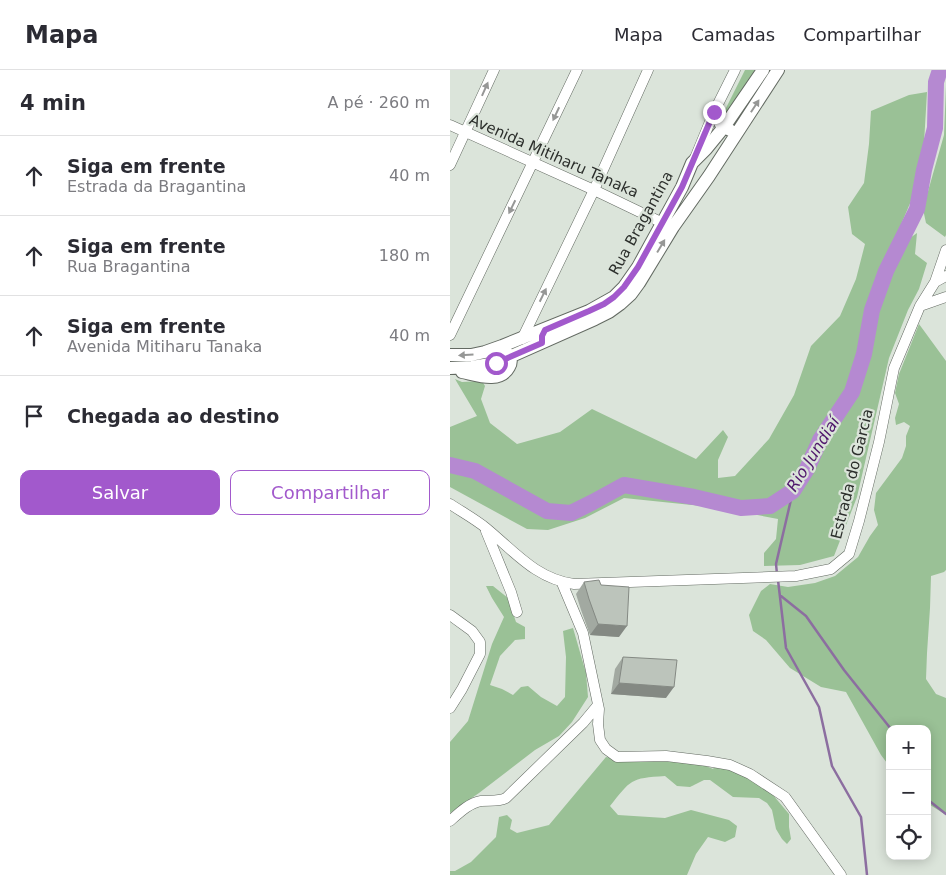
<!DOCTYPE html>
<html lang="pt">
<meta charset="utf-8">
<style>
body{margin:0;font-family:"DejaVu Sans",sans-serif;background:#f2f2f3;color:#2b2b33}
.controls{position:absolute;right:15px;bottom:15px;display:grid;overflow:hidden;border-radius:10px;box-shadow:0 2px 12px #0003}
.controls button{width:45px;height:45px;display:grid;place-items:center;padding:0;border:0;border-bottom:1px solid #e1e1e2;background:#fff;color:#2b2b33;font:25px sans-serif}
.stop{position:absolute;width:15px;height:15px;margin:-11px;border:4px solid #a259cc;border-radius:50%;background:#fff}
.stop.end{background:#a259cc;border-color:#fff;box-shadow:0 1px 5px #0008}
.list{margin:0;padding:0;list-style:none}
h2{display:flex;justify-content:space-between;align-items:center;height:65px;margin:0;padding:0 20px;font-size:21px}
h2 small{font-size:16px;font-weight:400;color:#7c7c81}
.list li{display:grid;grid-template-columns:32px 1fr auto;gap:15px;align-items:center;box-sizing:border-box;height:80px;padding:0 20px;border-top:1px solid #e1e1e2}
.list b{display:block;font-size:19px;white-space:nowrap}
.list p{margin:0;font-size:16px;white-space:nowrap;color:#7c7c81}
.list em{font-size:16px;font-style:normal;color:#7c7c81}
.actions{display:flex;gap:10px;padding:15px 20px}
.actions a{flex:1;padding:11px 0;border:1px solid #a259cc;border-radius:10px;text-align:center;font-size:18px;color:#a259cc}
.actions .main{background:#a259cc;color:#fff}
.icon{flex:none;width:28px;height:28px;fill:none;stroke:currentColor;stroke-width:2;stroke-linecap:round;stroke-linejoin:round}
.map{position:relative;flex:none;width:496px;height:805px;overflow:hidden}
header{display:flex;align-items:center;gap:30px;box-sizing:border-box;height:70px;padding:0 25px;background:#fff;border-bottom:1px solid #e1e1e2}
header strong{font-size:24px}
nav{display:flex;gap:28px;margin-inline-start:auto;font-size:18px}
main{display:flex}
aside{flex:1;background:#fff}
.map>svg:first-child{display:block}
.green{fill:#9ac196}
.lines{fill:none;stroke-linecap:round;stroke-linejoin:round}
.stream{stroke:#8c6ea0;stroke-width:2.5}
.river{stroke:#b589d1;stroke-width:16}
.minor-casing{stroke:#636a62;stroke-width:11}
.major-casing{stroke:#636a62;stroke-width:14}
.minor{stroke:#fff;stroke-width:10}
.major{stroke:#fff;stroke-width:12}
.wall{fill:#a2a9a1}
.shaded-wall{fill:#848983}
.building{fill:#bcc4bb;stroke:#848983}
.oneway{fill:#969796}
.route{stroke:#a259cc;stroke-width:6}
.labels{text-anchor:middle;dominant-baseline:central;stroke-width:4.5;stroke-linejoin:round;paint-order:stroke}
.street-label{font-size:15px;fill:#2c2f2c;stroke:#dbe4da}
.water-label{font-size:16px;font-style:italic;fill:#4f166c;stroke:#dbe4da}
</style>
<header>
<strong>Mapa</strong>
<nav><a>Mapa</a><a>Camadas</a><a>Compartilhar</a></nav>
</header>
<main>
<aside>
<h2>4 min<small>A pé · 260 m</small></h2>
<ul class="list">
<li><svg class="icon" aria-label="ahead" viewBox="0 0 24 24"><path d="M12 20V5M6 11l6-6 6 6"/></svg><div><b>Siga em frente</b><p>Estrada da Bragantina</p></div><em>40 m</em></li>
<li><svg class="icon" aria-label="ahead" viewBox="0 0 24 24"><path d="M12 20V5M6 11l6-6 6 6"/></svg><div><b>Siga em frente</b><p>Rua Bragantina</p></div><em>180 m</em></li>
<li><svg class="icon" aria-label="ahead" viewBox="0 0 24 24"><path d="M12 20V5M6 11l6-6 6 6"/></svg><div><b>Siga em frente</b><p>Avenida Mitiharu Tanaka</p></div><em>40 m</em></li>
<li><svg class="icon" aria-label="arrive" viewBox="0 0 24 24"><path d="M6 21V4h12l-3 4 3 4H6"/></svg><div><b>Chegada ao destino</b></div></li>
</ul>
<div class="actions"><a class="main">Salvar</a><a>Compartilhar</a></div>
</aside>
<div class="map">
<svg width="496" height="805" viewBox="0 0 496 805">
<rect width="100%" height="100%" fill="#dbe4da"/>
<!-- green -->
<path class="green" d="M295,0H305L276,49L272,46Z
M496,16V165L495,167L476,153L473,139L494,65Z
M477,22L474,73L461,131L439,183L467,163L465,184L477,193L469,219L458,240L439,288L407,427L384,486L350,495L314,496V483L326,469L328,449L271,438L174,428L135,448L98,460L77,459L0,417V357L27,346L5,309L12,312L32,311L35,316L31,329L40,353L67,374L110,362L142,339L246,389L273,360L278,367L268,390V408L285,406L319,369L344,325L361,276L390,246L406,209L415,174L402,164L398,137L414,113L419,74L421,41L459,25Z
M469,254L496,291V500L494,502L481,506L480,538L477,583L476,609L486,624L496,628V745L477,733V659H440V697L431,685L396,622L371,617L340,598L316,570L303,561L299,545L311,521L320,514L338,517L365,513L385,506L408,487L420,466L428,455L424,440L426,423L452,388L456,376V366L460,356L454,352L446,355L445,348L449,334L445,323L449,304Z
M36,516H43L58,528L66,552L75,557V569L65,570L50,586L40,615L52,619L63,625L71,617L78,616L91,627L107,636L115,627L116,587L113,561L123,558L136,603L138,627L122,652L109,666L85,680L29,723L0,743V672L18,651L42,574L54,547L42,528Z
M156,687C169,690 182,689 195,689C217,689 243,689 263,699L266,695L299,707L323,725L339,744V757L341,769L337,774L332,769L326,759L322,740L317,733L309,728L283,727L260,710H254L240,717L227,716L215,706C180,708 181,710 160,736L168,745L215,748L241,740L279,750L287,756L285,767L275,772L258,767L246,784L237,805H0V801H5L21,792L46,767L49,747L57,745L62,750L60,759L67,763L99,755Z"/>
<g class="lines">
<!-- stream -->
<path class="stream" d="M327,504L326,494L343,421
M328,510L336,578L369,637L382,696L411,747L417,805
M331,526L356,546L394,600L441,659
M477,729L496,744"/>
<!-- river -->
<path class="river" d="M0,395L25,401L97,441L121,443L143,432L174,415L244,427L291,438L320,436L343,421L357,399L370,370L402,322L414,284L422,240L436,201L467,139L474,100L485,58L486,12L490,0"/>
<defs>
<path id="minor" d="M0,55L144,120L217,155
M245,88L264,42L285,0
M0,95L44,0
M485,212L496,180
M470,236L496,227
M0,265L127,0
M72,269L144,120L198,0
M0,434C12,442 25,449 36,458C64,481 86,509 124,514L346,506L381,499L399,484L409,451L429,372L444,298L470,236L485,212L496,206
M36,461L61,522L67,542
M112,513L133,563L149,639L148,654L150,670L156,679L167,687L216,686L257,691L280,695L300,704L335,727L391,805
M0,545L22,561L30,572V584L12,619L0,638
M0,751C9,743 19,733 31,731C40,730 48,732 56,728L133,653L148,635"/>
<path id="major" d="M264,42L272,56L280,60
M0,285H21L35,282L52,276L139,241L164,227L174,217L188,197L232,117L242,93L256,79L274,57L313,0
M0,298L22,297L46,293L145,249L159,242L170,234L181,224L189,213L223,157L259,106L328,0
M12,302C27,305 50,314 59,297C62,292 61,287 57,283"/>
</defs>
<!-- minor casing -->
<use href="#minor" class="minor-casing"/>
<!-- major casing -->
<use href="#major" class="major-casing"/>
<!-- minor -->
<use href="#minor" class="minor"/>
<!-- major -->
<use href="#major" class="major"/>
</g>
<!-- wall -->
<path class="wall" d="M134,512L151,515L169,567L140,565L131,540L126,524Z
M173,587L216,628L161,624L165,599Z"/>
<!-- shaded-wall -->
<path class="shaded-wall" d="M148,554L177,556L169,567L140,565Z
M169,613L224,617L216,628L161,624Z"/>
<!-- building -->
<path class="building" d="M149,510L151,515L179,517L177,556L148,554L139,529L134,512Z
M173,587L227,590L224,617L169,613Z"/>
<!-- one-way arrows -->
<defs><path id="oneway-solid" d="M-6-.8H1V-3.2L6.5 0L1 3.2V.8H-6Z" transform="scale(1.25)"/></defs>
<g class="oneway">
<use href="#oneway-solid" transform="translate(35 19) rotate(-66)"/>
<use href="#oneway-solid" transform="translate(305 36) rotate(-57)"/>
<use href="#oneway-solid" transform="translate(106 44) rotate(115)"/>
<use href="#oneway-solid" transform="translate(62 137) rotate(116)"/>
<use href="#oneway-solid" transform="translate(211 176) rotate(-59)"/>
<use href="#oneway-solid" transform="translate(93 225) rotate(-64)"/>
<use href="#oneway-solid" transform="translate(16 285) rotate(177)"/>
</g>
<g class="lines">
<!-- route -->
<path class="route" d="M46,293L92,273V266L95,260L139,241L154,234L164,227L174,217L188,197L232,117L264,42"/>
</g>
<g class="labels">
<!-- street labels -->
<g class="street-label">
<text transform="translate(104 86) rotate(24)">Avenida Mitiharu Tanaka</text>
<text transform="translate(191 153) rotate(-61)">Rua Bragantina</text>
<text transform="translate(402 404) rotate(-76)">Estrada do Garcia</text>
</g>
<!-- water labels -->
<g class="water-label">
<text transform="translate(363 384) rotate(-58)">Rio Jundiaí</text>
</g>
</g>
</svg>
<div class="controls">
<button>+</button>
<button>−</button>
<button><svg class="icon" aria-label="locate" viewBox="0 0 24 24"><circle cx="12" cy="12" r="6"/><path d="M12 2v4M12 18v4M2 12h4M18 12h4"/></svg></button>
</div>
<div class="stop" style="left:46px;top:293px"></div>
<div class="stop end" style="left:264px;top:42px"></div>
</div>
</main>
